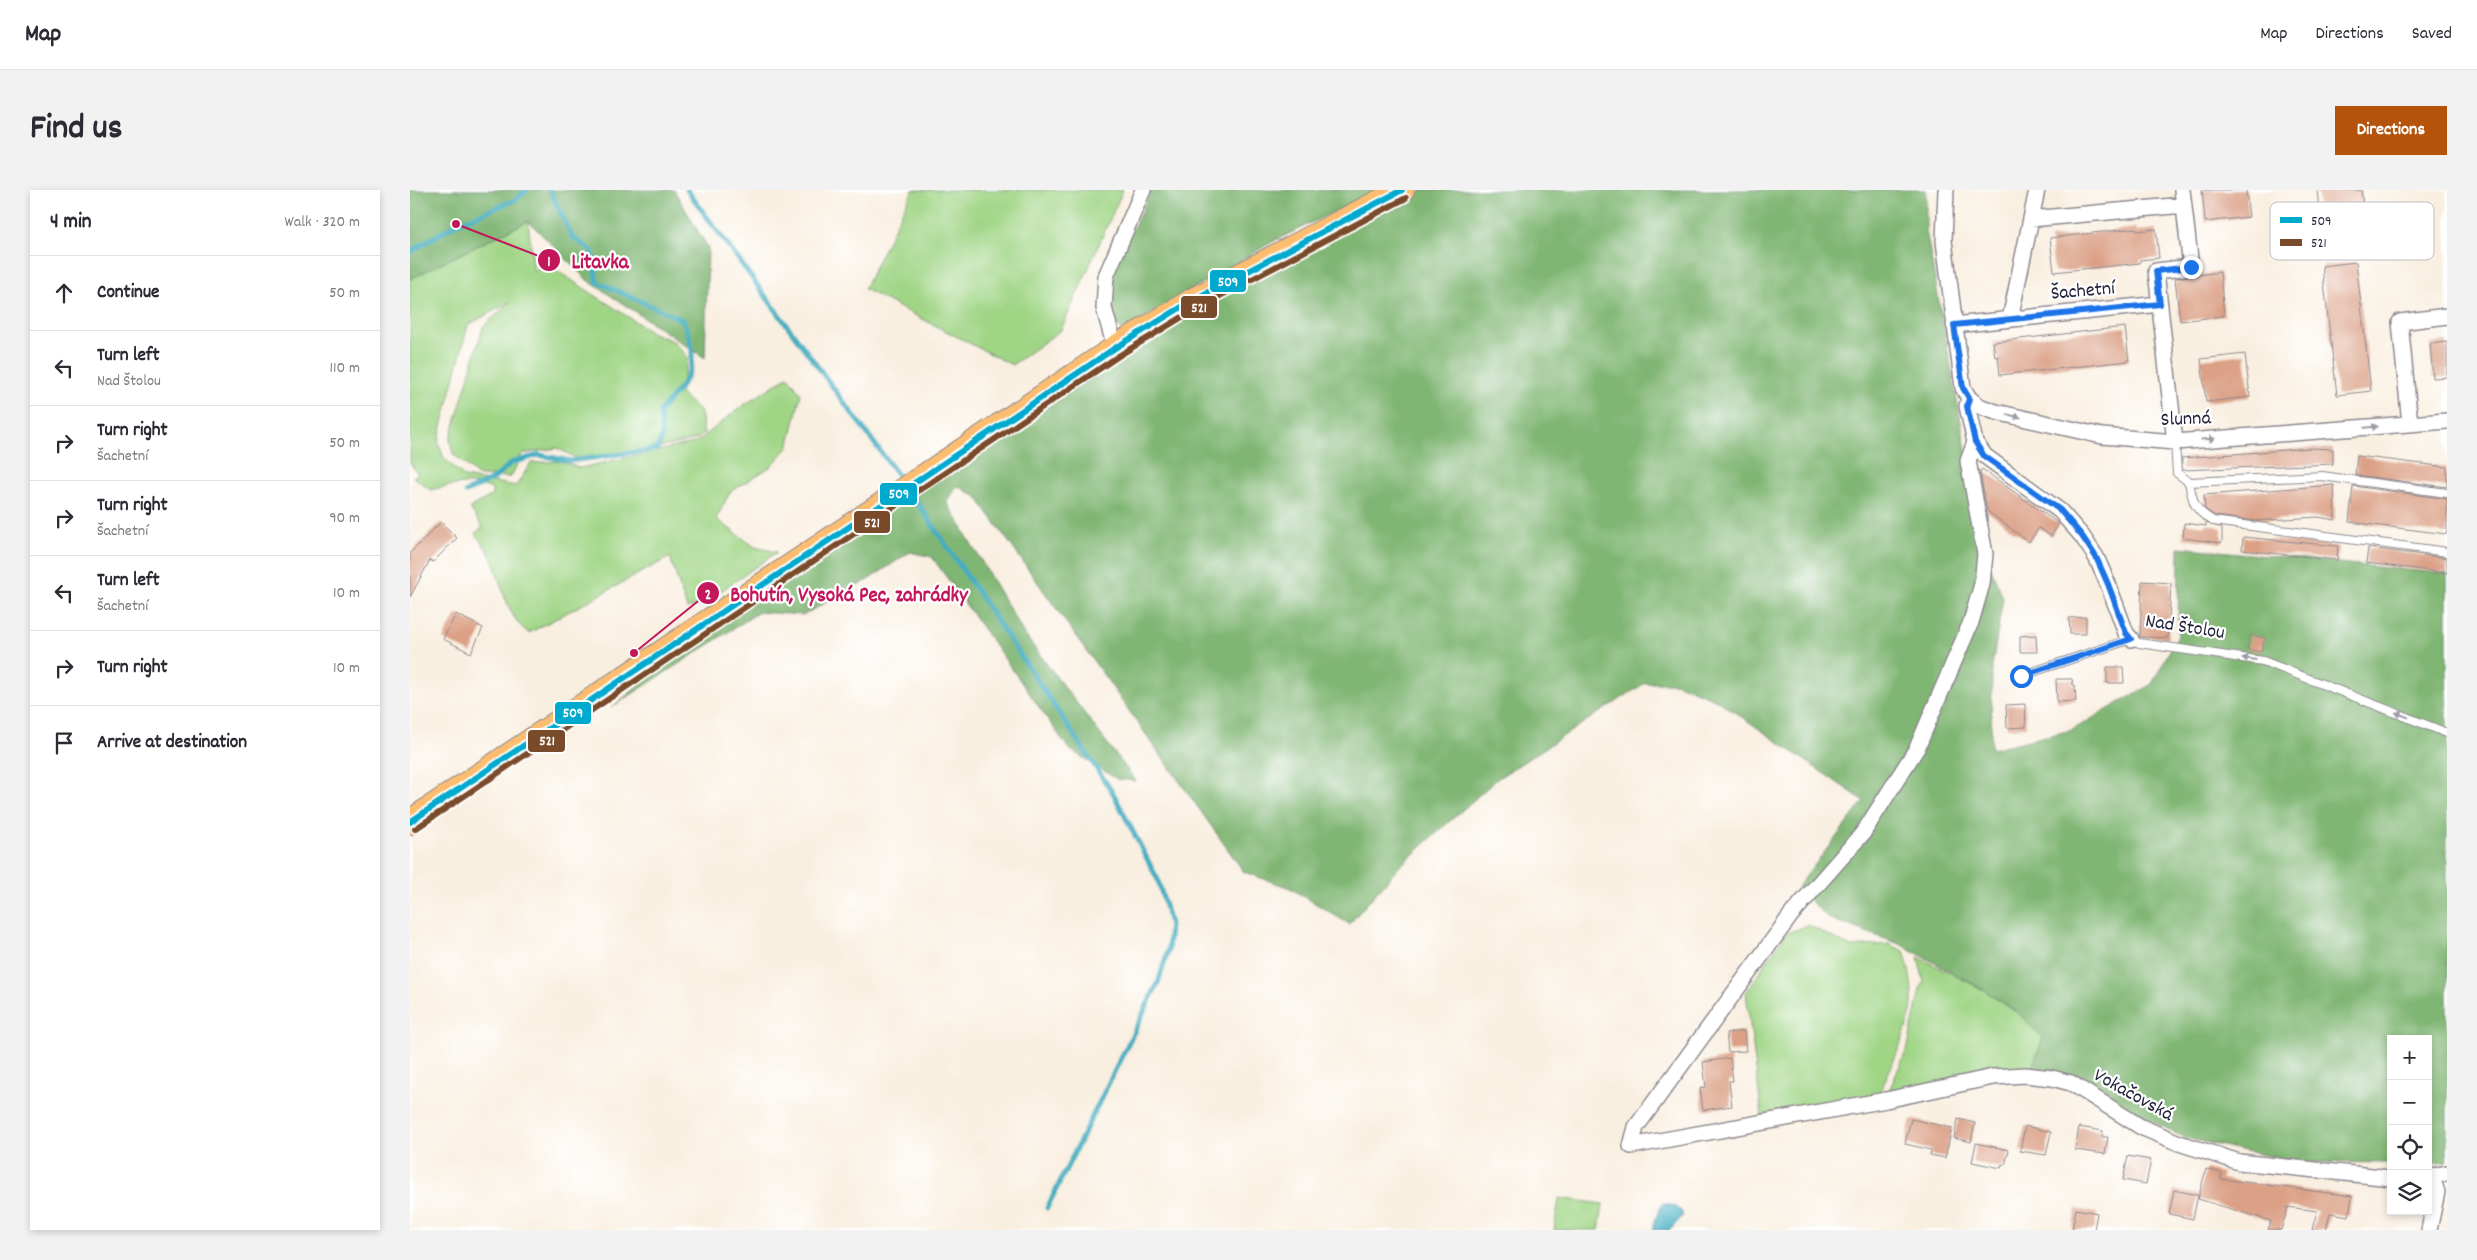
<!DOCTYPE html>
<meta charset="utf-8">
<style>
body{margin:0;font-family:Dekko,sans-serif;background:#f2f2f3;color:#2b2b33}
.controls{position:absolute;right:15px;bottom:15px;display:grid;overflow:hidden;border-radius:0px;box-shadow:0 2px 8px #0003}
.controls button{width:45px;height:45px;display:grid;place-items:center;padding:0;border:0;border-bottom:1px solid #e1e1e2;background:#fff;color:#2b2b33;font:25px sans-serif}
.stop{position:absolute;width:15px;height:15px;margin:-11px;border:4px solid #1a73e8;border-radius:50%;background:#fff}
.stop.end{background:#1a73e8;border-color:#fff;box-shadow:0 1px 5px #0008}
.list{margin:0;padding:0;list-style:none}
h2{display:flex;justify-content:space-between;align-items:center;height:65px;margin:0;padding:0 20px;font-size:21px}
h2 small{font-size:16px;font-weight:400;color:#7c7c81}
.list li{display:grid;grid-template-columns:32px 1fr auto;gap:15px;align-items:center;box-sizing:border-box;height:75px;padding:0 20px;border-top:1px solid #e1e1e2}
.list b{display:block;font-size:19px;white-space:nowrap}
.list p{margin:0;font-size:16px;white-space:nowrap;color:#7c7c81}
.list em{font-size:16px;font-style:normal;color:#7c7c81}
.icon{flex:none;width:28px;height:28px;fill:none;stroke:currentColor;stroke-width:2;stroke-linecap:round;stroke-linejoin:round}
.map{position:relative;flex:none;width:2037px;height:1040px;overflow:hidden;border-radius:0px}
header{display:flex;align-items:center;gap:30px;box-sizing:border-box;height:70px;padding:0 25px;background:#fff;border-bottom:1px solid #e1e1e2}
header strong{font-size:24px}
nav{display:flex;gap:28px;margin-inline-start:auto;font-size:18px}
.intro{display:flex;align-items:center;justify-content:space-between;box-sizing:border-box;height:120px;padding:0 30px}
h1{margin:0;font-size:35px}
.button{padding:12px 22px;border-radius:0px;background:#b45309;color:#fff;font-size:18px;font-weight:700}
main{display:flex;gap:30px;padding:0 30px}
aside{flex:1;background:#fff;border-radius:0px;box-shadow:0 2px 8px #0003}
.map>svg:first-child{display:block}
.green{fill:#a0d586;stroke:#617c60}
.forest{fill:#80b673;stroke:#516c57}
.water{fill:#42adc1;stroke:#32687e}
.lines{fill:none;stroke-linecap:round;stroke-linejoin:round}
.stream{stroke:#42adc1;stroke-width:5}
.building{fill:#dba086}
.service-casing{stroke:#8e888e;stroke-width:10}
.minor-casing{stroke:#8e888e;stroke-width:18}
.primary-casing{stroke:#8e888e;stroke-width:26}
.service{stroke:#fff;stroke-width:8}
.minor{stroke:#fff;stroke-width:15}
.primary{stroke:#fcbd6f;stroke-width:24}
.bus-1-casing{stroke:#fff;stroke-width:10}
.bus-2-casing{stroke:#fff;stroke-width:10}
.bus-1{stroke:#00a9ce;stroke-width:6}
.bus-2{stroke:#7a4b2a;stroke-width:6}
.oneway{fill:#9c9ca7}
.route{stroke:#1a73e8;stroke-width:6}
.labels{text-anchor:middle;dominant-baseline:central;stroke-width:4.5;stroke-linejoin:round;paint-order:stroke}
.street-label{font-size:20px;fill:#22223b;stroke:#fff}
.key{fill:#fff;stroke:#bdbdc4;stroke-width:1}
.key-label{font-size:14px;fill:#22223b}
.leader{fill:none;stroke:#c2185b;stroke-width:2}
.callout-dot{fill:#c2185b;stroke:#fff;stroke-width:2}
.mark-label{font-size:15px;text-anchor:middle;font-weight:bold;fill:#fff}
.callout-label{font-size:21px;text-anchor:middle;font-weight:bold;fill:#c2185b;stroke:#fff;stroke-width:4.5;stroke-linejoin:round;paint-order:stroke}
.line-badge{stroke:#fff;stroke-width:2}
.badge-label{font-size:14px;text-anchor:middle;font-weight:bold;fill:#fff}
</style>
<header>
<strong>Map</strong>
<nav><a>Map</a><a>Directions</a><a>Saved</a></nav>
</header>
<div class="intro"><h1>Find us</h1><a class="button">Directions</a></div>
<main>
<aside>
<h2>4 min<small>Walk · 320 m</small></h2>
<ul class="list">
<li><svg class="icon" aria-label="ahead" viewBox="0 0 24 24"><path d="M12 20V5M6 11l6-6 6 6"/></svg><div><b>Continue</b></div><em>50 m</em></li>
<li><svg class="icon" aria-label="left" viewBox="0 0 24 24"><path d="M17 20v-9H6M10 6l-5 5 5 5"/></svg><div><b>Turn left</b><p>Nad Štolou</p></div><em>110 m</em></li>
<li><svg class="icon" aria-label="right" viewBox="0 0 24 24"><path d="M7 20v-9h11M14 6l5 5-5 5"/></svg><div><b>Turn right</b><p>Šachetní</p></div><em>50 m</em></li>
<li><svg class="icon" aria-label="right" viewBox="0 0 24 24"><path d="M7 20v-9h11M14 6l5 5-5 5"/></svg><div><b>Turn right</b><p>Šachetní</p></div><em>90 m</em></li>
<li><svg class="icon" aria-label="left" viewBox="0 0 24 24"><path d="M17 20v-9H6M10 6l-5 5 5 5"/></svg><div><b>Turn left</b><p>Šachetní</p></div><em>10 m</em></li>
<li><svg class="icon" aria-label="right" viewBox="0 0 24 24"><path d="M7 20v-9h11M14 6l5 5-5 5"/></svg><div><b>Turn right</b></div><em>10 m</em></li>
<li><svg class="icon" aria-label="arrive" viewBox="0 0 24 24"><path d="M6 21V4h12l-3 4 3 4H6"/></svg><div><b>Arrive at destination</b></div></li>
</ul>
</aside>
<div class="map">
<svg width="2037" height="1040" viewBox="0 0 2037 1040">
<rect width="100%" height="100%" fill="#fff"/>
<filter id="ink" filterUnits="userSpaceOnUse"><feTurbulence type="fractalNoise" baseFrequency=".02" numOctaves="2"/><feDisplacementMap in="SourceGraphic" scale="10" xChannelSelector="R" yChannelSelector="G"/><feConvolveMatrix kernelMatrix="1 2 1 2 8 2 1 2 1" color-interpolation-filters="sRGB"/></filter>
<filter id="wash" filterUnits="userSpaceOnUse"><feTurbulence type="fractalNoise" baseFrequency=".0096" numOctaves="4" result="noise"/><feDisplacementMap in="SourceGraphic" scale="20" xChannelSelector="R" yChannelSelector="G"/><feGaussianBlur stdDeviation="1.12" result="paint"/><feColorMatrix in="noise" values="0 0 0 0 0 0 0 0 0 0 0 0 0 0 0 0 0 1.4 0 .05"/><feComposite in="paint" operator="in"/></filter>
<g filter="url(#wash)">
<rect width="100%" height="100%" fill="#f9efe0"/>
<!-- green -->
<path class="green" d="M503,0H713L651,140L602,175L454,99Z
M118,31L124,83L131,73L146,80L243,143L265,152L278,167L270,203L291,222L294,244L287,249L244,259L166,268L147,258L112,264L101,287L69,286L43,264L40,250L73,137L100,112L58,135L28,252L34,268L54,287L106,296L121,273L150,271L170,278L287,252L328,219L378,186L391,204L378,258L360,277L320,302L306,329L345,357L367,362L298,410L277,419L260,367L119,443C95,428 91,386 79,363C75,356 69,350 65,343L73,338L60,318L82,305V299C61,290 41,295 21,300L3,287L8,284L0,273V88Z
M1398,735L1441,757L1479,754L1494,761C1499,777 1503,796 1502,814C1502,831 1477,887 1469,904L1352,926L1336,803L1375,744Z
M1508,767L1574,800L1609,824L1634,848L1620,882L1478,903L1498,857L1510,799L1514,792Z
M1149,1008L1193,1014L1189,1040H1144Z"/>
<!-- forest -->
<path class="forest" d="M0,0H264L298,58L295,168L177,90L118,31L0,89Z
M742,0H969L864,51L712,141L701,130L697,99L707,70Z
M1014,0H1516V40L1575,364L1593,408L1582,476L1581,559L1662,540L1742,494L1768,445L1769,357L2037,384V972L2018,974V849H1981V973L1887,972L1775,948L1673,896L1642,888L1623,876L1633,848L1607,822L1574,800L1492,755L1418,728L1387,698L1454,611L1307,510L1266,493H1235L1087,589L990,676L939,734L880,698L834,682L566,306L547,296L537,312L614,444L726,591L707,589L659,559L522,367L500,362L458,390L393,425L349,422L202,517L281,454L775,125Z"/>
<!-- water -->
<path class="water" d="M1253,1013L1267,1017L1272,1022V1027L1260,1040H1243L1245,1029Z"/>
<g class="lines">
<!-- stream -->
<path class="stream" d="M277,0L493,292
M0,62L46,34L105,10L117,0
M56,302L85,288L101,273L129,265L161,271L247,259L252,247L250,221C280,187 292,176 273,130L187,92L182,61L162,47L140,0
M501,303L703,603L748,690L760,734L758,761L748,793L637,1018"/>
</g>
<g id="blocks">
<!-- building -->
<path class="building" d="M1792,0H1836L1839,27L1795,32Z
M1907,0H1951L1954,24L1910,29Z
M1726,38L1727,41L1746,39L1749,68L1730,70V73L1644,82L1640,48Z
M1946,72L1961,201L1927,205L1912,76Z
M1810,82L1814,126L1770,131L1765,88Z
M1715,137L1719,171L1590,185L1588,166L1585,167L1583,152Z
M2037,152V187L2023,188L2020,154Z
M1835,164L1840,207L1796,212L1791,169Z
M1900,258L1923,259V274L1772,280V268Z
M1947,266L2037,277V297L1945,285Z
M1572,279L1649,334L1641,346L1629,338L1619,352L1577,321L1570,282Z
M1924,295L1925,330L1908,327L1845,331L1805,326L1795,319L1794,305Z
M1943,296L2037,309V344L1939,332Z
M31,332L47,348L23,372L20,370L0,407V363Z
M1774,333L1796,336V333L1812,338V353L1773,348Z
M1833,347L1928,356L1927,370L1832,360Z
M1958,358L2037,368V383L1956,373Z
M1732,391L1761,393L1758,448L1730,447Z
M46,424L73,438L61,463L33,449Z
M1676,427V444H1660L1659,428Z
M1626,445L1627,462H1610V446Z
M1840,445L1855,448L1851,462L1837,459Z
M1697,477H1713L1714,493H1697Z
M1646,489H1662L1663,495H1665L1666,511L1647,512Z
M1615,514L1616,537L1597,538L1596,515Z
M1334,841L1336,861L1318,862L1316,843Z
M1320,868L1323,891H1319L1322,916L1293,920L1290,898L1296,897L1293,872Z
M1501,929L1542,938L1535,968L1520,965L1521,960L1495,954Z
M1548,929L1565,933L1561,952L1544,948Z
M1615,936L1641,942L1636,965L1610,961Z
M1669,937L1693,941L1692,947H1698L1695,964L1665,960Z
M1566,953L1599,960L1595,975L1592,974L1591,978L1562,972Z
M1718,966L1741,970L1736,994L1713,990Z
M1796,979L1812,983L1811,989L1942,1006L1939,1026L1920,1023L1916,1040H1902L1907,1021L1878,1017L1871,1040H1858L1861,1031L1788,1009Z
M1764,1000L1788,1005L1783,1029L1759,1024Z
M1666,1019L1687,1023L1684,1040H1662Z"/>
</g>
</g>
<g filter="url(#ink)">
<use href="#blocks" fill-opacity="0" stroke="#8e888e" stroke-width="1"/>
<g class="lines">
<defs>
<path id="service" d="M1765,252L1767,283L1779,292L1912,286L2037,303
M1779,292C1783,313 1784,320 1803,331L2037,362
M1611,486L1721,449L1729,453L1853,471L2037,543"/>
<path id="minor" d="M1536,0L1534,51L1553,198L1559,208L1557,216L1565,252L1575,266L1650,321L1672,346L1686,367L1698,394L1716,443L1721,449
M1621,29L1774,15
M1600,129L1627,0
M1544,135L1750,114
M705,158L694,118L696,86L733,0
M1559,208L1569,216L1586,222L1692,246L1765,252L2037,231
M2000,234L1990,132L2037,126
M1565,252L1558,271L1575,364L1572,394L1561,432L1507,558L1453,643L1381,725L1226,937L1221,956L1476,910L1583,887L1615,885L1642,888L1661,893L1731,937L1769,953L1829,972L1981,988
M1765,252L1746,81L1781,77L1772,0
M2018,987L2037,983
M2019,1040L2027,1002L2022,987"/>
<path id="primary" d="M0,632L705,158L783,110L992,0"/>
</defs>
<!-- service casing -->
<use href="#service" class="service-casing"/>
<!-- minor casing -->
<use href="#minor" class="minor-casing"/>
<!-- primary casing -->
<use href="#primary" class="primary-casing"/>
<!-- service -->
<use href="#service" class="service"/>
<!-- minor -->
<use href="#minor" class="minor"/>
<!-- primary -->
<use href="#primary" class="primary"/>
<defs>
<path id="bus-1" d="M0,632L705,158L783,110L992,0"/>
<path id="bus-2" d="M5,639L710,165L787,118L996,8"/>
</defs>
<!-- bus-1 casing -->
<use href="#bus-1" class="bus-1-casing"/>
<!-- bus-2 casing -->
<use href="#bus-2" class="bus-2-casing"/>
<!-- bus-1 -->
<use href="#bus-1" class="bus-1"/>
<!-- bus-2 -->
<use href="#bus-2" class="bus-2"/>
</g>
<!-- one-way arrows -->
<defs><path id="oneway-solid" d="M-6-.8H1V-3.2L6.5 0L1 3.2V.8H-6Z" transform="scale(1.25)"/></defs>
<g class="oneway">
<use href="#oneway-solid" transform="translate(1604 226) rotate(13)"/>
<use href="#oneway-solid" transform="translate(1961 237) rotate(-5)"/>
<use href="#oneway-solid" transform="translate(1798 249) rotate(-4)"/>
<use href="#oneway-solid" transform="translate(1839 469) rotate(-172)"/>
<use href="#oneway-solid" transform="translate(1992 525) rotate(-159)"/>
</g>
</g>
<g class="lines" filter="url(#ink)">
<!-- route -->
<path class="route" d="M1611,486L1721,449L1716,443L1698,394L1686,367L1672,346L1650,320L1574,266L1565,252L1557,216L1559,208L1553,198L1544,135L1750,114L1746,81L1781,77"/>
</g>
<g class="labels">
<!-- street labels -->
<g class="street-label">
<text transform="translate(1673 102) rotate(-5)">Šachetní</text>
<text transform="translate(1776 230) rotate(-2)">Slunná</text>
<text transform="translate(1775 438) rotate(9)">Nad Štolou</text>
<text transform="translate(1723 906) rotate(29)">Vokačovská</text>
</g>
</g>
<!-- legend -->
<rect x="1860" y="12" width="164" height="58" rx="8" class="key"/>
<rect x="1870" y="27" width="22" height="6" fill="#00a9ce"/>
<rect x="1870" y="49" width="22" height="7" fill="#7a4b2a"/>
<g class="key-label">
<text x="1901" y="35">509</text>
<text x="1901" y="57">521</text>
</g>
<!-- callouts -->
<path class="leader" d="M46 34L139 70M224 463L298 403"/>
<g class="callout-dot">
<circle cx="46" cy="34" r="5"/>
<circle cx="224" cy="463" r="5"/>
<circle cx="139" cy="70" r="12"/>
<circle cx="298" cy="403" r="12"/>
</g>
<g class="mark-label">
<text x="139" y="76">1</text>
<text x="298" y="409">2</text>
</g>
<g class="callout-label">
<text x="190" y="78">Litavka</text>
<text x="439" y="411">Bohutín, Vysoká Pec, zahrádky</text>
</g>
<g class="line-badge">
<rect x="799" y="79" width="38" height="24" rx="5" fill="#00a9ce"/>
<rect x="770" y="105" width="38" height="24" rx="5" fill="#7a4b2a"/>
<rect x="469" y="292" width="39" height="24" rx="5" fill="#00a9ce"/>
<rect x="443" y="320" width="38" height="24" rx="5" fill="#7a4b2a"/>
<rect x="144" y="511" width="38" height="24" rx="5" fill="#00a9ce"/>
<rect x="117" y="539" width="39" height="24" rx="5" fill="#7a4b2a"/>
</g>
<g class="badge-label">
<text x="818" y="96">509</text>
<text x="789" y="122">521</text>
<text x="489" y="308">509</text>
<text x="462" y="337">521</text>
<text x="163" y="527">509</text>
<text x="137" y="555">521</text>
</g>
</svg>
<div class="controls">
<button>+</button>
<button>−</button>
<button><svg class="icon" aria-label="locate" viewBox="0 0 24 24"><circle cx="12" cy="12" r="6"/><path d="M12 2v4M12 18v4M2 12h4M18 12h4"/></svg></button>
<button><svg class="icon" aria-label="layers" viewBox="0 0 24 24"><path d="M12 4l9 5-9 5-9-5zM3 14l9 5 9-5"/></svg></button>
</div>
<div class="stop" style="left:1611px;top:486px"></div>
<div class="stop end" style="left:1781px;top:77px"></div>
</div>
</main>
